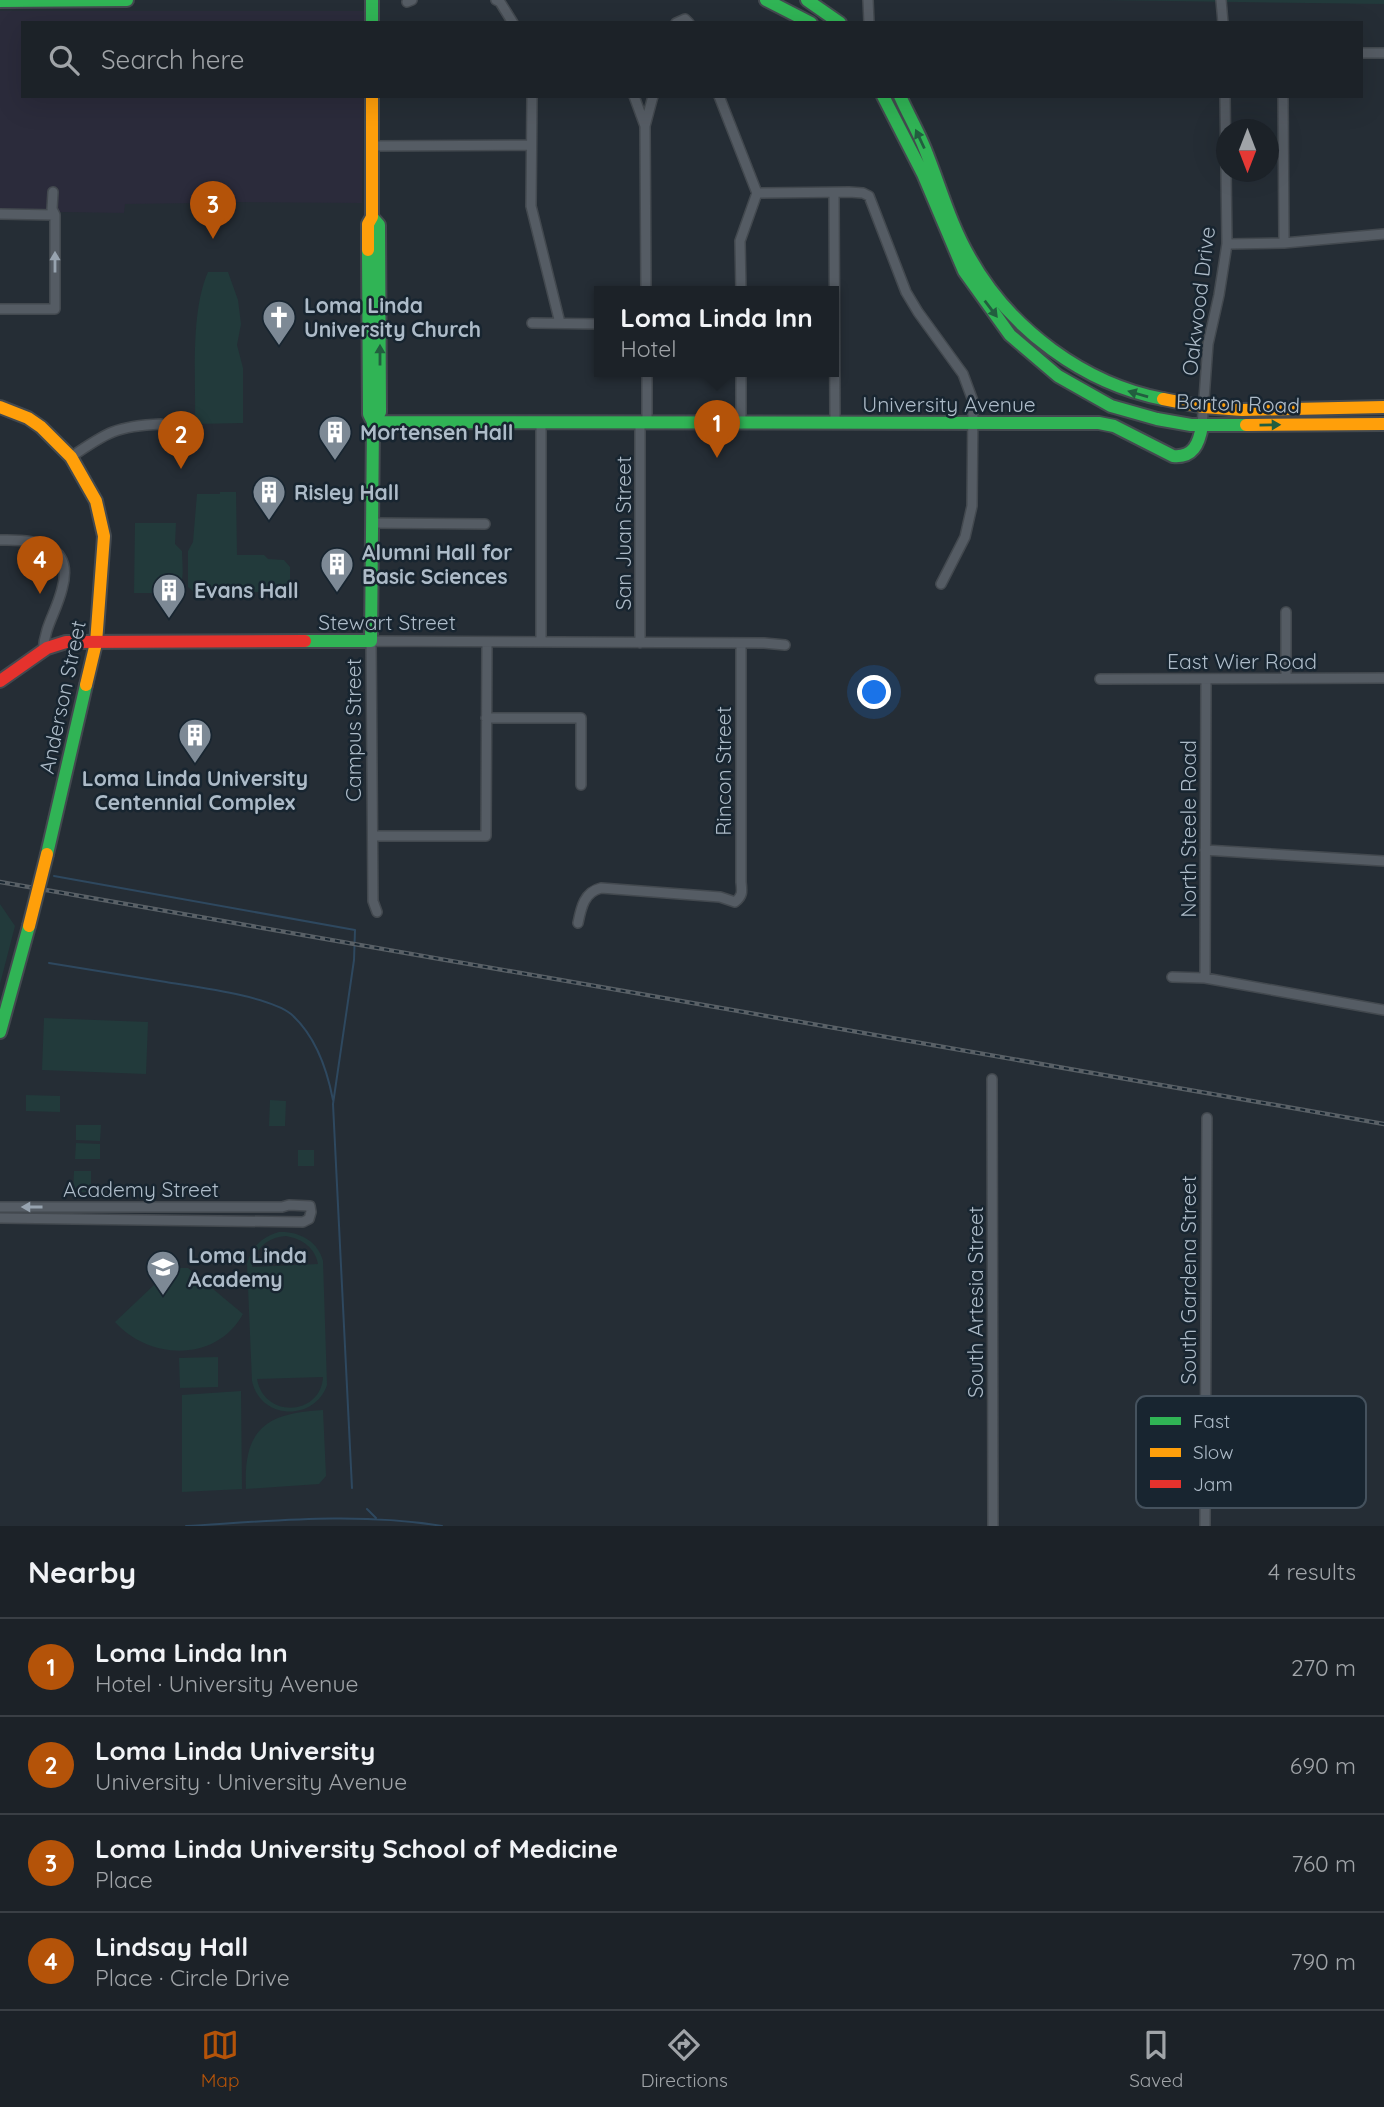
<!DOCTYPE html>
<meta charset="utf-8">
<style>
body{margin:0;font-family:Quicksand,sans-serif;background:#292f34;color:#f1f3f6}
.compass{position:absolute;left:1216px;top:119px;width:63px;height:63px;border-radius:50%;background:#1c2228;box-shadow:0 7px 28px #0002;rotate:180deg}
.you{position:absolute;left:875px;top:693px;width:24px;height:24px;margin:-18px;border:5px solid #fff;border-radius:50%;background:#1a73e8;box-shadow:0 0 0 10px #1a73e833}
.badge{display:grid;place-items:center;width:46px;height:46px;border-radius:50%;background:#b45309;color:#fff;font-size:23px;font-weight:700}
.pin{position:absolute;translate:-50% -58px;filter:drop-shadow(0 2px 4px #0008)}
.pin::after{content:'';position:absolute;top:37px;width:24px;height:21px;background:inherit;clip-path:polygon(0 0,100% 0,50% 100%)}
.popup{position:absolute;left:594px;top:286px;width:245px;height:91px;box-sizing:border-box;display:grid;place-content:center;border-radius:0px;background:#1c2228;filter:drop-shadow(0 2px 5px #0005);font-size:23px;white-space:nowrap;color:#a0a4a8}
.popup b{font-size:26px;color:#f1f3f6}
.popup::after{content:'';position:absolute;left:50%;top:100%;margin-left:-14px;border:14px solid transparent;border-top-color:#1c2228}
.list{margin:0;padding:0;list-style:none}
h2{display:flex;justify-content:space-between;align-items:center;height:91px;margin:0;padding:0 28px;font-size:30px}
h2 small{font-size:23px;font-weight:400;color:#a0a4a8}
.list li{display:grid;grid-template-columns:46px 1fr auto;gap:21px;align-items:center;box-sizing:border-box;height:98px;padding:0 28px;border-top:2px solid #3a3f45}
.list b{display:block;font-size:26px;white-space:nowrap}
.list p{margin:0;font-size:23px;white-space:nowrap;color:#a0a4a8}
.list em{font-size:23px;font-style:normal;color:#a0a4a8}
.icon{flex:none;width:38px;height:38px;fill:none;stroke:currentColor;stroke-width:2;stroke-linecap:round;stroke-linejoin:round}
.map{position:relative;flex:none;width:1384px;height:1526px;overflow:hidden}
.search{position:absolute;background:#1c2228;box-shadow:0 7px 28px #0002;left:21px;right:21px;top:21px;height:77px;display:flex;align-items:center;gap:18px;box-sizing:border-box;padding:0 24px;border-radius:0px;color:#a0a4a8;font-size:26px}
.sheet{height:483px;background:#1c2228}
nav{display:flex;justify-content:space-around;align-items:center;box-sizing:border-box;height:98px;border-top:2px solid #3a3f45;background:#1c2228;font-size:19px;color:#a0a4a8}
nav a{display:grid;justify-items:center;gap:4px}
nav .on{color:#b45309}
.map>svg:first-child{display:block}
.medical{fill:#2b2b3b}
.green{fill:#223a3b;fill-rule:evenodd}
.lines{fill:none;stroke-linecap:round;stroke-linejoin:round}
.stream{stroke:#2e485f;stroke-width:2}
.street-casing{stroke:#43494f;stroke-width:12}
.fast-casing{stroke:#43494f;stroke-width:16}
.slow-casing{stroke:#43494f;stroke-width:16}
.jam-casing{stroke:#43494f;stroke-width:16}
.street{stroke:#555c64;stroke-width:9}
.fast{stroke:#30b455;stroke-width:12}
.slow{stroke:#ff9f0a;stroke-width:12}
.jam{stroke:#e5322d;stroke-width:12}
.rail-casing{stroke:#596066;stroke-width:4.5}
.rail{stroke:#182530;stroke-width:2;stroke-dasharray:5;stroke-linecap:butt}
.slow-bridge-casing{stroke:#43494f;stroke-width:16;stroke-linecap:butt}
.slow-bridge{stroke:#ff9f0a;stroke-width:12}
.oneway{fill:#225e3f}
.oneway2{fill:#97a3af}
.labels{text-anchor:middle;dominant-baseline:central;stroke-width:5;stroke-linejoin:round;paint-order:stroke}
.street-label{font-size:21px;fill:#adbbc8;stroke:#182530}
.poi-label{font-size:21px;font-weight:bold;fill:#adbbc8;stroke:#182530;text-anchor:start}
.key{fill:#182530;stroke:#45525e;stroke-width:2}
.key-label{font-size:19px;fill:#adbbc8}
</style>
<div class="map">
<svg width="1384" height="1526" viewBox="0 0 1384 1526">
<rect width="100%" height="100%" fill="#252d35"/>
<!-- medical -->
<path class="medical" d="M0,11H364V23H23V96H364L362,203L229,202V221L206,220L204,203L125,204L124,213L0,211Z"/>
<!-- green -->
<path class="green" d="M1102,0H1384V4Z
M208,272H228L238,300L241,324L237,345L243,368V423L195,424C196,379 190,313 208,272Z
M220,492H236L237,555H264L268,559L284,560L290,567V590L287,592H274L267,590L265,592H194L188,587V551L193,542L197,494H220Z
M135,523H176L175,544L182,551C182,565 186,584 175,593H134Z
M0,904L15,926L0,984Z
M44,1018L148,1022L146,1074L42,1070Z
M26,1095L60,1096V1112L26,1111Z
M270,1100L286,1101L285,1126H269Z
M76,1125H101L100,1141L76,1140Z
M76,1143L100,1144V1159H75Z
M298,1150H314V1166H298Z
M74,1171H91V1192H73Z
M279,1232C299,1231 318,1241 323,1261L327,1385C315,1421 261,1421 252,1381L247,1264C252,1246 262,1237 279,1232ZM286,1236C303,1239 315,1248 318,1264L252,1267C255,1248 268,1237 286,1236ZM323,1377C321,1416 264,1419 257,1379Z
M172,1268H188L243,1314C216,1363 149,1360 115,1322Z
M218,1357V1387L180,1388L179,1358Z
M241,1391L242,1489L182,1492V1395Z
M323,1410L326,1476L319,1484L246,1489C243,1429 266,1413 323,1410Z"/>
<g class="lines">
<!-- stream -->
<path class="stream" d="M54,876L355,930L354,960L333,1104L352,1488
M49,963C88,969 127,976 166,982C196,987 269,996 291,1014C316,1036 327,1069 333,1100
M367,1509L376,1518
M186,1526C271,1521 358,1512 442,1526"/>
<defs>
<path id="street" d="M496,0L500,2L513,23
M868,0L869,23
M1221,0L1223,23
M407,2L412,0
M676,23L685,19L689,23
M1361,53H1384
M532,96L531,206L560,323
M634,96L645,126
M719,96L757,193L740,241L741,292
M1283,96L1284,243
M372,146L531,145
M757,193L849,192L863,193L869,196L906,292L918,312L963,374L973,401L972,506L965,537L941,584
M834,193L835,423
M0,214L55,215L52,209L53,192
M1227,244L1284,243L1384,234
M646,292L645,126L653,96
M0,309H55V215
M532,323L600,324
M647,372V423
M741,424V372
M1202,426L1208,344L1219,295L1227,244L1225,96
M71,457C107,432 117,426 161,424
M372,523L485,524
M0,540C34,539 75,543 62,589C56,613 45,625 43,651
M1286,612V678
M541,642V424
M640,643V423
M1100,679L1384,678
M486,718H581V785
M373,836H486L487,642
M1205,850L1384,861
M377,912L373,901L371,641L764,643L785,645
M578,923C581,908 584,892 601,888L720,897L735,902C743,896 742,891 741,882V643
M1172,977L1205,978L1384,1010
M1205,978L1206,679
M992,1079L993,1526
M0,1207H282L289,1205L310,1206L311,1212L309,1219L303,1222L0,1218
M1205,1526L1207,1118"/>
<path id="fast" d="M372,0V23
M766,0L811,23
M807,0L840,23
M0,1L127,0
M883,96L923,174L964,271L1010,335L1058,376L1111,406L1157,419L1191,425H1246
M900,96C908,114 918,131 925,149C940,186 950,224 970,258C1010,329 1084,384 1163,399
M372,217L379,225L380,412L373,422
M373,422L1099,423L1114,426L1173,456C1193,458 1199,444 1202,426
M305,641H371L373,422L369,414L368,250
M47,854L86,685
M0,1032L29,926"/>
<path id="slow" d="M368,250V224L372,217V96
M1163,399L1204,407L1242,410L1384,407
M0,407L28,418L41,427L71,457L96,501L104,536L96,643L86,685
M1246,425L1384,424"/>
<path id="jam" d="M0,681L47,648L66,642L305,641"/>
</defs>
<!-- street casing -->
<use href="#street" class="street-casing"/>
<!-- fast casing -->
<use href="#fast" class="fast-casing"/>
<!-- slow casing -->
<use href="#slow" class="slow-casing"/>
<!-- jam casing -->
<use href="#jam" class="jam-casing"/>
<!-- street -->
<use href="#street" class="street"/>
<!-- fast -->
<use href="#fast" class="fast"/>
<!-- slow -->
<use href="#slow" class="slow"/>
<!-- jam -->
<use href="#jam" class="jam"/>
<defs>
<path id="rail" d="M0,882L1384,1124"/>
</defs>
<!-- rail casing -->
<use href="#rail" class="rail-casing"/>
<!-- rail -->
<use href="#rail" class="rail"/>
<defs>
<path id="slow-bridge" d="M29,926L47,854"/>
</defs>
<!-- slow-bridge casing -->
<use href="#slow-bridge" class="slow-bridge-casing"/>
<!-- slow-bridge -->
<use href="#slow-bridge" class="slow-bridge"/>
</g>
<!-- one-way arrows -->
<defs><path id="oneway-solid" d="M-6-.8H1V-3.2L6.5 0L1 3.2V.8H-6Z" transform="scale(1.75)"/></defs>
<g class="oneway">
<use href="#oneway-solid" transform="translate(920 139) rotate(-115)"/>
<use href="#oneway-solid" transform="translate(991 309) rotate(53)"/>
<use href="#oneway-solid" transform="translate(380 355) rotate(-90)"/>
<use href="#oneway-solid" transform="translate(1138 394) rotate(-164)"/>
<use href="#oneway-solid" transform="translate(1270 425) rotate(-1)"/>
</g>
<g class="oneway2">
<use href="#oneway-solid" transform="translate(55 262) rotate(-90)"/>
<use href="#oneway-solid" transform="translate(32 1207) rotate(-180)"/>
</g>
<!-- icons -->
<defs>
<symbol id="church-pin" viewBox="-11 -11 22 30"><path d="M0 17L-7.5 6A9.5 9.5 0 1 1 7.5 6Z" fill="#7d8995" stroke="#182530"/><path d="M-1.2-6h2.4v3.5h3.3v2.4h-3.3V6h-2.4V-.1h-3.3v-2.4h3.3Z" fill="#fff"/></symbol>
<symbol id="building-pin" viewBox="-11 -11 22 30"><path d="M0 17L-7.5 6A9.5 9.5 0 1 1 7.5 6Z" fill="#7d8995" stroke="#182530"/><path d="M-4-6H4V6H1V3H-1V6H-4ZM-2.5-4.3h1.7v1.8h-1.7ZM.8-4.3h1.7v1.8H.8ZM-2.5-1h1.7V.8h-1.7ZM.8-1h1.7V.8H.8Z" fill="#fff"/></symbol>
<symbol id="school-pin" viewBox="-11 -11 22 30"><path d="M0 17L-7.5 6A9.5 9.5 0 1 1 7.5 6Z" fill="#7d8995" stroke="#182530"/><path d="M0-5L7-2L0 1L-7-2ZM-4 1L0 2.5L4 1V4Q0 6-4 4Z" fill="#fff"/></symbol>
</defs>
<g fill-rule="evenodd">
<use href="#church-pin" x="260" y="298" width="38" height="52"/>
<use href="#building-pin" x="316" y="413" width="38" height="52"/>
<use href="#building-pin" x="250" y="473" width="38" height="52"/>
<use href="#building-pin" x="318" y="545" width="38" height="52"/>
<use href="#building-pin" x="150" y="571" width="38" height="52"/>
<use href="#building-pin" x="176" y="716" width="38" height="52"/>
<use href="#school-pin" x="144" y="1248" width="38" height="52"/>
</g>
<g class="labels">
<!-- street labels -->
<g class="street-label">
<text transform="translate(1198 301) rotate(-83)">Oakwood Drive</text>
<text transform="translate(1238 403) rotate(2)">Barton Road</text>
<text x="949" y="404">University Avenue</text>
<text transform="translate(623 533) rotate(-90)">San Juan Street</text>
<text x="387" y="622">Stewart Street</text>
<text x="1242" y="661">East Wier Road</text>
<text transform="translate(62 697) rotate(-78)">Anderson Street</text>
<text transform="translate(353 730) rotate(-90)">Campus Street</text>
<text transform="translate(723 771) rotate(-90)">Rincon Street</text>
<text transform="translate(1188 829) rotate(-90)">North Steele Road</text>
<text x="141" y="1189">Academy Street</text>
<text transform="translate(1188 1280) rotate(-90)">South Gardena Street</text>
<text transform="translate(975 1302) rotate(-90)">South Artesia Street</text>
</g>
<!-- poi labels -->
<g class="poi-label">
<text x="304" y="305">Loma Linda<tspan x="304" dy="24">University Church</tspan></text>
<text x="360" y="432">Mortensen Hall</text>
<text x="294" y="492">Risley Hall</text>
<text x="362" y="552">Alumni Hall for<tspan x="362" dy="24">Basic Sciences</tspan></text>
<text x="194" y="590">Evans Hall</text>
<text x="195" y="778" text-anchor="middle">Loma Linda University<tspan x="195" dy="24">Centennial Complex</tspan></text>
<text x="188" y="1255">Loma Linda<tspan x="188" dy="24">Academy</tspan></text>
</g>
</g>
<!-- legend -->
<rect x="1136" y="1396" width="230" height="112" rx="10" class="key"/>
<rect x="1150" y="1417" width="31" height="8" fill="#30b455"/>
<rect x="1150" y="1448" width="31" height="9" fill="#ff9f0a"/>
<rect x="1150" y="1480" width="31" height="8" fill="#e5322d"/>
<g class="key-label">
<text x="1193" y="1428">Fast</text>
<text x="1193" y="1459">Slow</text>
<text x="1193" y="1491">Jam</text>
</g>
</svg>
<svg class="compass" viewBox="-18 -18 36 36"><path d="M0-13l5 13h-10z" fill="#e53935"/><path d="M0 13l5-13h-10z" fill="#a0a4a8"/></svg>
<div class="you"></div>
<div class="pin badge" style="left:717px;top:458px">1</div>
<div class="popup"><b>Loma Linda Inn</b>Hotel</div>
<div class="pin badge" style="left:181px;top:469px">2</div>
<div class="pin badge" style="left:213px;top:239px">3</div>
<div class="pin badge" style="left:40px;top:594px">4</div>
<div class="search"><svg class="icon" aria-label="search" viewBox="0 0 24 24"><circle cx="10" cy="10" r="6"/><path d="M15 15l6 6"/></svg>Search here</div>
</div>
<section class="sheet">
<h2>Nearby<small>4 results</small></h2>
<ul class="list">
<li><span class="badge">1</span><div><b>Loma Linda Inn</b><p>Hotel · University Avenue</p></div><em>270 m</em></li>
<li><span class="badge">2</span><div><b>Loma Linda University</b><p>University · University Avenue</p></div><em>690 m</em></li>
<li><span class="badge">3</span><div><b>Loma Linda University School of Medicine</b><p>Place</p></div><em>760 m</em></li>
<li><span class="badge">4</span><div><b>Lindsay Hall</b><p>Place · Circle Drive</p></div><em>790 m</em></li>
</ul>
</section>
<nav>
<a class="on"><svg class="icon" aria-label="map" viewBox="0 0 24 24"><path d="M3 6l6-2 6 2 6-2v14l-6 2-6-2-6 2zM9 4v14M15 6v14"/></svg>Map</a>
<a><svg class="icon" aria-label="directions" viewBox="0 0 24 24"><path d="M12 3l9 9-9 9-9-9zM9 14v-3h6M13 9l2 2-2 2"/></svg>Directions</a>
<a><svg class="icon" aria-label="saved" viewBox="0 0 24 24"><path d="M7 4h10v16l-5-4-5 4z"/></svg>Saved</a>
</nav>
